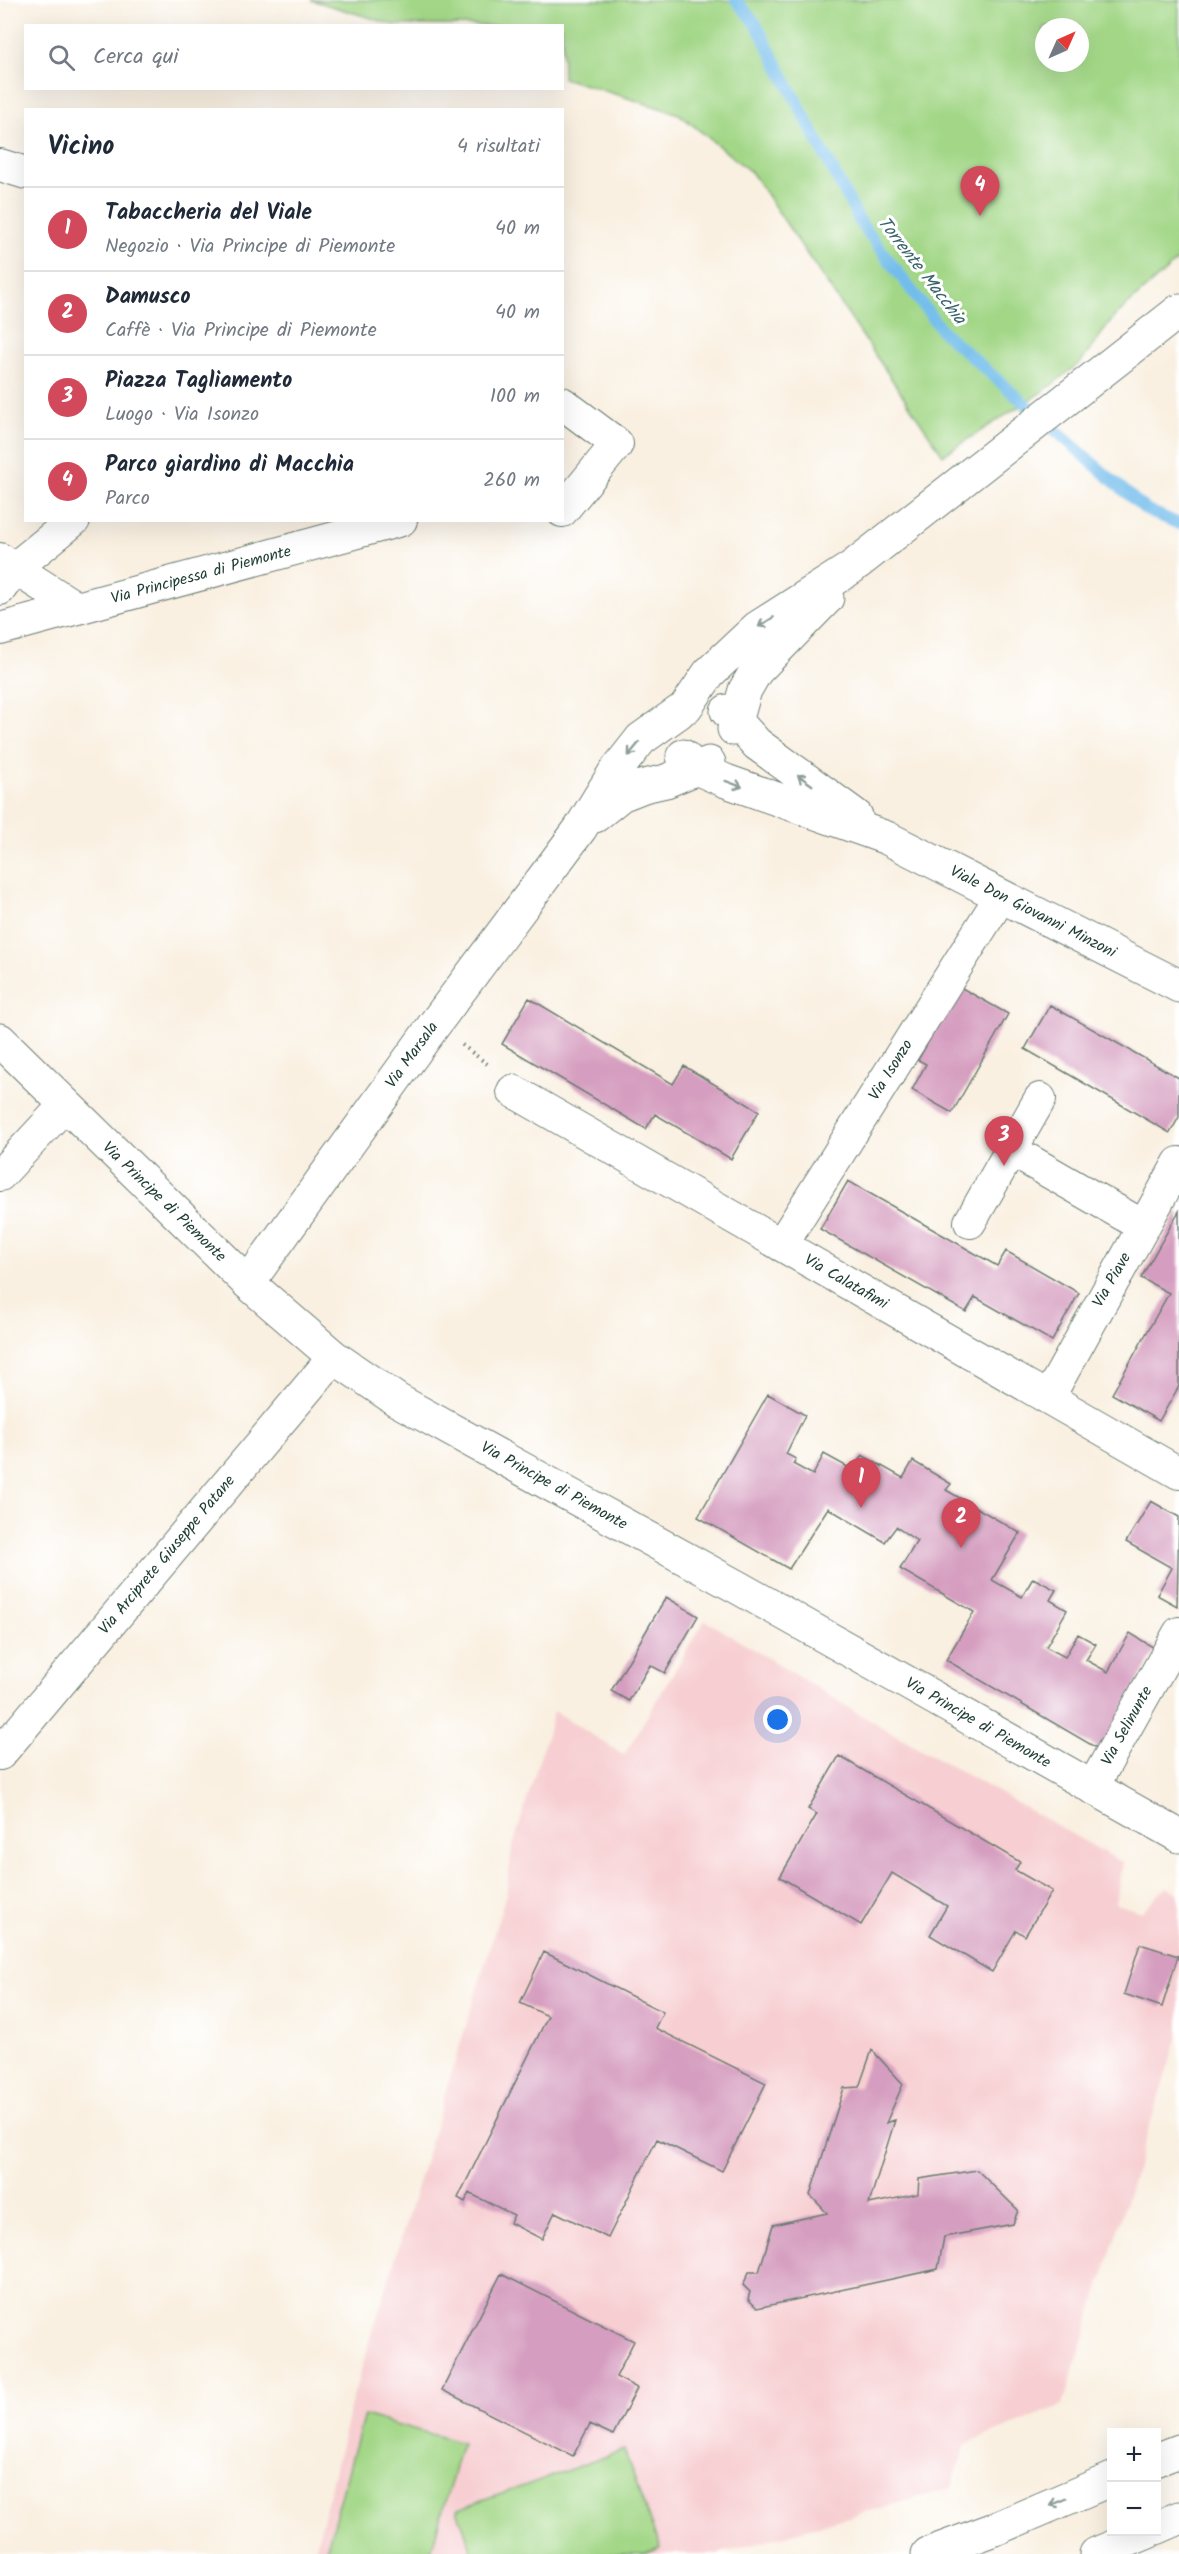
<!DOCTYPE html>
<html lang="it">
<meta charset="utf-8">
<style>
body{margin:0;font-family:Kalam,sans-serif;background:#f2f2f3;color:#1f2937}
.controls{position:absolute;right:18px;bottom:18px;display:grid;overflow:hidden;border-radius:0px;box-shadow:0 6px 24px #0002}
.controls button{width:54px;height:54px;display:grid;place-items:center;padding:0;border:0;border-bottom:2px solid #e0e1e3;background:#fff;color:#1f2937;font:30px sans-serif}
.compass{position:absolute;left:1035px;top:18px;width:54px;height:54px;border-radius:50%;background:#fff;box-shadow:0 6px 24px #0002;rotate:45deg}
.you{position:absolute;left:778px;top:1720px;width:21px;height:21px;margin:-15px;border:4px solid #fff;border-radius:50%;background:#1a73e8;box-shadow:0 0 0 9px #1a73e833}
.badge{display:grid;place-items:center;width:39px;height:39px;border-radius:50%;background:#d1495b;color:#fff;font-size:20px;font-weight:700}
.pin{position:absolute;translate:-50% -50px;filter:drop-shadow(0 2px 3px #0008)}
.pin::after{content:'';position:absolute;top:32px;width:21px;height:18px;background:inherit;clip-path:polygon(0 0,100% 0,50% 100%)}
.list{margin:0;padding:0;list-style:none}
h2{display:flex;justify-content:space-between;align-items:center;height:78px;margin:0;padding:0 24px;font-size:26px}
h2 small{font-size:20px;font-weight:400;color:#747a83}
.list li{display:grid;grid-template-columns:39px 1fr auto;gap:18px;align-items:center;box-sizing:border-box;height:84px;padding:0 24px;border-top:2px solid #e0e1e3}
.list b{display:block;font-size:22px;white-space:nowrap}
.list p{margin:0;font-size:20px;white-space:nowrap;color:#747a83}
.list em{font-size:20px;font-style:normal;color:#747a83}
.icon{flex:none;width:33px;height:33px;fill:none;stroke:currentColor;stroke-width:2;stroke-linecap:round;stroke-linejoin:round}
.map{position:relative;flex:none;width:1179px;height:2554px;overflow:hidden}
.search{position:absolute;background:#fff;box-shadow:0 6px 24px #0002;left:24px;top:24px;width:540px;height:66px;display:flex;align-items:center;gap:15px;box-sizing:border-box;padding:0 21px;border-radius:0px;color:#747a83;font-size:22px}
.panel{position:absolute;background:#fff;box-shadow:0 6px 24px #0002;left:24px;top:108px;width:540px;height:414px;border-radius:0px}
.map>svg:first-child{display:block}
.built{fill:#f7cfd2}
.green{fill:#a3d787;stroke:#618a5e;stroke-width:1.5;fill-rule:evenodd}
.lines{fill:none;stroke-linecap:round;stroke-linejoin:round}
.stream{stroke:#73bdec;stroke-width:12}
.building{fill:#d59dbf}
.minor-casing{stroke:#6b7c71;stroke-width:34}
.tertiary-casing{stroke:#6b7c71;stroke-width:35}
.motorway-casing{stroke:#6b7c71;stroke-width:35}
.path{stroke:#6b7c71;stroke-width:4;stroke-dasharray:1.5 4.5;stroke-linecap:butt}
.minor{stroke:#fff;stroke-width:32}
.tertiary{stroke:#fff;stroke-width:33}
.motorway{stroke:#fff;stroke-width:33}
.oneway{stroke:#8f9e9a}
.labels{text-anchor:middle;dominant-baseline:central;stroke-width:6;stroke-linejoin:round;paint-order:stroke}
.street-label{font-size:16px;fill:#1f3d34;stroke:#fff}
.water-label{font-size:18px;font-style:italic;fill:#38636b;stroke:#fff}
</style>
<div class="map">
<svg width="1179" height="2554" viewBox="0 0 1179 2554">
<rect width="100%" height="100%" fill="#fff"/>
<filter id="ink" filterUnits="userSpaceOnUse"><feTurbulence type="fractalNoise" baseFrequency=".0167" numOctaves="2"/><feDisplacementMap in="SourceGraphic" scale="12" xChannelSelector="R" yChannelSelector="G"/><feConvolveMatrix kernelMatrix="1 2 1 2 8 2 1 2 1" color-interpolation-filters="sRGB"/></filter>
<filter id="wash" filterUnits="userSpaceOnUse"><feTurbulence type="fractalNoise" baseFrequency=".008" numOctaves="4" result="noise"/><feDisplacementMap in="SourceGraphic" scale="24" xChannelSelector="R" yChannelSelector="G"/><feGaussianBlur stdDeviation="1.35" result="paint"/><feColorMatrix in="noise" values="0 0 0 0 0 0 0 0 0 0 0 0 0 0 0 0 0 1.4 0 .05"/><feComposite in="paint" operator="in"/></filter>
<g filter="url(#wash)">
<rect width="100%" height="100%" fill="#f9f0e1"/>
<!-- built -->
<path class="built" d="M705,1620L866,1718L1123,1863L1115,1903L1141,1912L1166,1887L1179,1894V2032L1063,2405L966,2444L952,2488L717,2554H314L352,2400L506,1894L512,1849L554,1711L624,1755Z"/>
<!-- green -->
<path class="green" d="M311,0H1179V259L1114,317L1081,362L1045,390L943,455L752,173L679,114L563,78L562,26L394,25ZM1044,27H1080V63H1044Z
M364,2415L462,2443L430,2554H325Z
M624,2450L660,2549L644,2554H473L457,2510Z"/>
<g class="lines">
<!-- stream -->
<path class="stream" d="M736,0L756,24L860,222L943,332L1145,509L1179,524"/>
</g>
<g id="blocks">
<!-- building -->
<path class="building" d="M960,987L1008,1014L952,1113L912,1090L926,1064L918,1060Z
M529,998L673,1084L684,1066L759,1111L731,1159L655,1114L646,1129L502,1044Z
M1050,1005L1179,1078V1117L1170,1133L1025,1049Z
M848,1181L997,1266L1006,1251L1079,1293L1052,1341L975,1297L966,1312L820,1229Z
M1179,1211V1386L1159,1421L1112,1394L1169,1293L1141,1278Z
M768,1394L805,1415L786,1454L796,1459L793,1464L813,1475L824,1454L853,1470L862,1455L903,1478L913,1461L951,1484L946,1490L1020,1533L992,1580L1022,1597L1033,1578L1056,1590L1050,1600L1067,1610L1046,1647L1065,1657L1078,1634L1096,1644L1086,1660L1108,1672L1130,1633L1156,1649L1100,1750L946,1660L974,1612L900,1569L917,1541L896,1527L885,1542L828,1508L789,1569L698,1517Z
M1151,1501L1179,1517L1177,1606L1157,1595L1172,1568L1126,1542Z
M666,1597L698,1616L665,1673L650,1665L629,1701L611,1691Z
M839,1756L1020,1862L1015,1870L1052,1891L1025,1936L1016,1930L992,1972L930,1935L947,1906L892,1873L861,1925L780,1877L817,1814L808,1809Z
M1140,1944L1178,1956L1162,2007L1124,1994Z
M544,1952L663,2012L655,2028L766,2083L722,2171L657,2139L608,2238L555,2212L542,2239L510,2223L514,2215L469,2193L465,2202L458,2198L548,2016L520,2003Z
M872,2050L903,2084L886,2123L895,2120L869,2204L918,2194L919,2179L977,2170L1018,2210L1013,2224L944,2237L938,2269L757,2308L748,2299L750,2292L743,2285L749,2272H759L773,2225L827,2213L810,2195L844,2088L859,2087Z
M501,2274L634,2341L616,2377L637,2388L613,2435L590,2424L573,2456L442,2390Z"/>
</g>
</g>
<g filter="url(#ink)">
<use href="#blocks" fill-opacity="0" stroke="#6b7c71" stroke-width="1.5"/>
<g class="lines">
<defs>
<path id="minor" d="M0,165L26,173
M562,403L617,444L562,511
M0,559L77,608
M0,589L15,568L74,520
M0,629L401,520
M513,1091L1179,1473
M1011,1150L1143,1226
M0,1175L65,1105
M970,1222L1040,1099
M781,1245L1001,896
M1048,1398L1179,1163
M0,1754L334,1357
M1092,1788L1179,1633"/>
<path id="tertiary" d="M686,707L709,673L757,628L851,568L1179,311
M727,711L757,744L856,816
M734,729L745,690L756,671L827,598
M683,756L696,768L726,781L887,838L1179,986
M595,816L621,795L644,786L666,781L709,763
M0,1040L248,1283L334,1357L397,1400L739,1588L1179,1836
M248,1283L434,1025L580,829L615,772L641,739L679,712"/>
<path id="motorway" d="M1156,2460L1179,2451
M1156,2528L1179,2518
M928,2554L995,2529L1112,2479
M1096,2554L1148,2532"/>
</defs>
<!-- minor casing -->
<use href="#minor" class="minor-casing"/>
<!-- tertiary casing -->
<use href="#tertiary" class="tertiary-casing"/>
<!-- motorway casing -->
<use href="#motorway" class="motorway-casing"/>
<!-- path -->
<path class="path" d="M462,1045L490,1066"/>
<!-- minor -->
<use href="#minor" class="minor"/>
<!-- tertiary -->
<use href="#tertiary" class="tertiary"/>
<!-- motorway -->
<use href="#motorway" class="motorway"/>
</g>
<!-- one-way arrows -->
<defs><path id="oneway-shaft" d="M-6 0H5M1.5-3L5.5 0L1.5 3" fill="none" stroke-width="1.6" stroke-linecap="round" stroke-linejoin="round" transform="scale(1.5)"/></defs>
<g class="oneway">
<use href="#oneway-shaft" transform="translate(766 622) rotate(148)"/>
<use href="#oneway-shaft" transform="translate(634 749) rotate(129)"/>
<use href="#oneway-shaft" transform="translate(805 780) rotate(-145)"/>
<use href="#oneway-shaft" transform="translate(734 784) rotate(20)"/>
<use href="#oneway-shaft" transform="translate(1058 2502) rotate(157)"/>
</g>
</g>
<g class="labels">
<!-- street labels -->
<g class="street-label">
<text transform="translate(201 575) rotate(-15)">Via Principessa di Piemonte</text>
<text transform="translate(1033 912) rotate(27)">Viale Don Giovanni Minzoni</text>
<text transform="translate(412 1055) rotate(-54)">Via Marsala</text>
<text transform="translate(891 1070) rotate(-58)">Via Isonzo</text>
<text transform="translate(164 1202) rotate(44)">Via Principe di Piemonte</text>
<text transform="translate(1112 1280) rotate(-60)">Via Piave</text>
<text transform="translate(846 1282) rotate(30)">Via Calatafimi</text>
<text transform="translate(554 1486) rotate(29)">Via Principe di Piemonte</text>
<text transform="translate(167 1555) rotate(-50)">Via Arciprete Giuseppe Patane</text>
<text transform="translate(978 1723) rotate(30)">Via Principe di Piemonte</text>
<text transform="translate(1127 1726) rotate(-61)">Via Selinunte</text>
</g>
<!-- water labels -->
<g class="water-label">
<text transform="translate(921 271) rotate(52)">Torrente Macchia</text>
</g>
</g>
</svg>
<div class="controls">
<button>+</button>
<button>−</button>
</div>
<svg class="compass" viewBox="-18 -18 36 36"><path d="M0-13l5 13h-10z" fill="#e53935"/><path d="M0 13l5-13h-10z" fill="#747a83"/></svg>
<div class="you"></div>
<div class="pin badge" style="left:861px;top:1508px">1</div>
<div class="pin badge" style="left:961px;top:1548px">2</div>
<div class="pin badge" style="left:1004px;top:1166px">3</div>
<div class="pin badge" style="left:980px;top:216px">4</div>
<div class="search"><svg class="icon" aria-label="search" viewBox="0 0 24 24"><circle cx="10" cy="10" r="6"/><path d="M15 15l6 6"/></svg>Cerca qui</div>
<section class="panel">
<h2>Vicino<small>4 risultati</small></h2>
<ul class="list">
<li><span class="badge">1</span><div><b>Tabaccheria del Viale</b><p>Negozio · Via Principe di Piemonte</p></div><em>40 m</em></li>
<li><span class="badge">2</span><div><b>Damusco</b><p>Caffè · Via Principe di Piemonte</p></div><em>40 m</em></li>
<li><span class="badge">3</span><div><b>Piazza Tagliamento</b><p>Luogo · Via Isonzo</p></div><em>100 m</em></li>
<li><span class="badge">4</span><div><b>Parco giardino di Macchia</b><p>Parco</p></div><em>260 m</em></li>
</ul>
</section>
</div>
